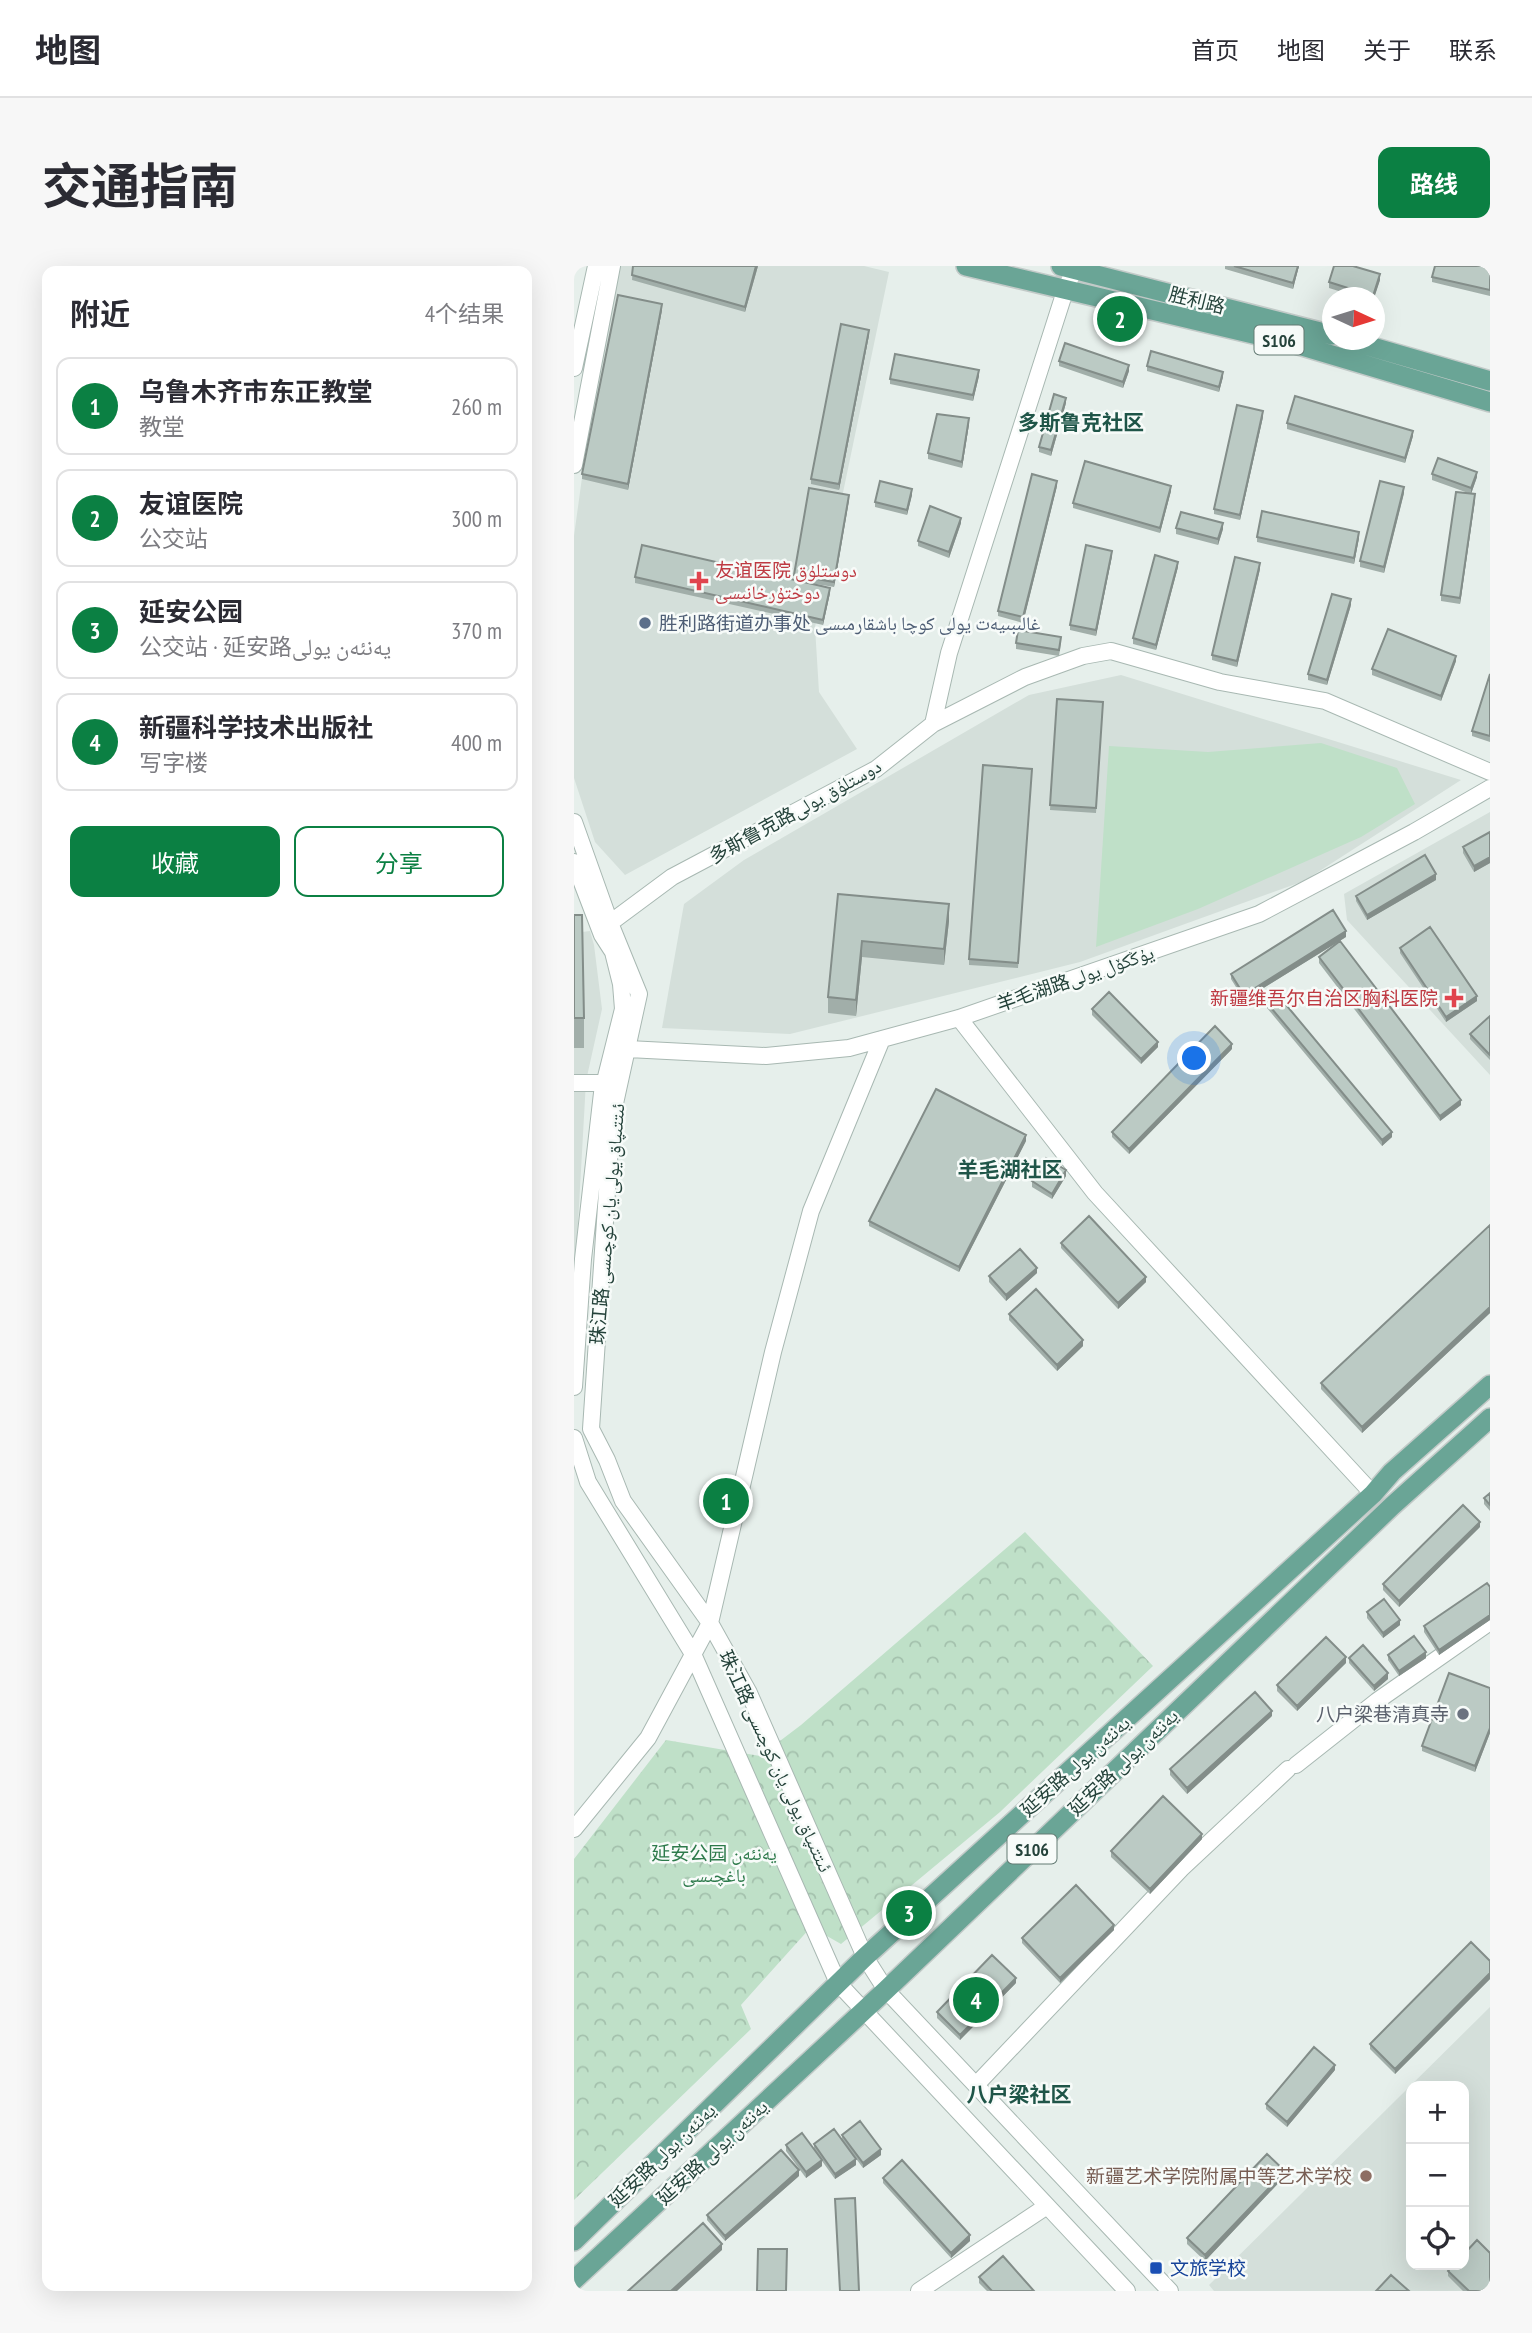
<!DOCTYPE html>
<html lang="zh">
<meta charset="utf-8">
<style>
body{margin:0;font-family:"PT Sans Narrow","Noto Naskh Arabic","Noto Sans SC",sans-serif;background:#f7f7f7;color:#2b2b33}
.controls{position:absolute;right:21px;bottom:21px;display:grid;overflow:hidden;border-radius:14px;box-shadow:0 7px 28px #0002}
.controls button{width:63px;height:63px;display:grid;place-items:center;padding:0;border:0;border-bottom:2px solid #e1e1e2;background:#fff;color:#2b2b33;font:35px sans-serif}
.compass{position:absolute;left:748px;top:21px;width:63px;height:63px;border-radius:50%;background:#fff;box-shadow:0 7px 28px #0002;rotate:94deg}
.you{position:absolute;left:621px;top:793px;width:24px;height:24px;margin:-18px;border:5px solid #fff;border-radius:50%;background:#1a73e8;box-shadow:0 0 0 10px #1a73e833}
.badge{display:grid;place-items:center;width:46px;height:46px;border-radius:50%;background:#0b8043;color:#fff;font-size:23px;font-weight:700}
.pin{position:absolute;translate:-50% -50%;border:4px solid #fff;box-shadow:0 2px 7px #0006}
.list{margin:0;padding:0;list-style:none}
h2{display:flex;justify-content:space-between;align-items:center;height:91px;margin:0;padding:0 28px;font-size:30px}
h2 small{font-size:23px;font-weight:400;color:#7c7c81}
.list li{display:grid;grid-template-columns:46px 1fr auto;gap:21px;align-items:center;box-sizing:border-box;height:98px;margin:0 14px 14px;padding:0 14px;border:2px solid #e1e1e2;border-radius:14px}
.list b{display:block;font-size:26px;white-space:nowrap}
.list p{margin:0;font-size:23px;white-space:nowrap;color:#7c7c81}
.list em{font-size:23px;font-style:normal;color:#7c7c81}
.actions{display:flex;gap:14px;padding:21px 28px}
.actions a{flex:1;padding:16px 0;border:2px solid #0b8043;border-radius:14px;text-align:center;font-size:24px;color:#0b8043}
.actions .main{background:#0b8043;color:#fff}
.icon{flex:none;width:38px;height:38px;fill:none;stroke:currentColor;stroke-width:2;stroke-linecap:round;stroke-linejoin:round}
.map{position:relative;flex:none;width:916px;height:2025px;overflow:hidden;border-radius:14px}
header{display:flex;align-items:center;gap:42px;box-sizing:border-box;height:98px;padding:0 35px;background:#fff;border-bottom:2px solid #e1e1e2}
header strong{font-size:33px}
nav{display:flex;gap:38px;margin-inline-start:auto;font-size:24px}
.intro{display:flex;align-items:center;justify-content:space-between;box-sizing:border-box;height:168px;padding:0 42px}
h1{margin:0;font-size:49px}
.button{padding:18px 32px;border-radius:14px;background:#0b8043;color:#fff;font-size:24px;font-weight:700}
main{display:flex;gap:42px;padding:0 42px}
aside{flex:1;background:#fff;border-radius:14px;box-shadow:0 7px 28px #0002}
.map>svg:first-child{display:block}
.built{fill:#d4dfda;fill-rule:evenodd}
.green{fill:#bfe0c8}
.park{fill:url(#park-crowns)}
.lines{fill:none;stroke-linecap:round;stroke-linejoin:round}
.minor-casing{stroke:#a8b8b2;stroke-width:18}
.major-casing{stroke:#c2cac8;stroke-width:22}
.minor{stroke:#fff;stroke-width:16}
.major{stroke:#6aa596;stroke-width:19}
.wall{fill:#a1aea9}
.shaded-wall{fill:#838d89}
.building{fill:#bbcac4;stroke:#838d89;stroke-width:2}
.health-dot{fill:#e0444e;stroke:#f7fbf9;stroke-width:2.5}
.service-dot{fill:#5c6f8a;stroke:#f7fbf9;stroke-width:2.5}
.worship-dot{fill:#6b7280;stroke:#f7fbf9;stroke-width:2.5}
.education-dot{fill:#8d6e63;stroke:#f7fbf9;stroke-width:2.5}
.transit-dot{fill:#1a4fb4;stroke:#f7fbf9;stroke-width:2.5}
.labels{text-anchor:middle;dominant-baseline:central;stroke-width:5;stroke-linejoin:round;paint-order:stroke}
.shield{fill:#f7fbf9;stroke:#637a73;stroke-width:2}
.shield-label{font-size:18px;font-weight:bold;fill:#24423a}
.street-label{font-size:19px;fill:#24423a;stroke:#f7fbf9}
.health-label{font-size:19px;fill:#be3a42;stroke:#f7fbf9;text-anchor:start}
.service-label{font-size:19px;fill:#4e5e75;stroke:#f7fbf9;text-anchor:start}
.worship-label{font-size:19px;fill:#5b616d;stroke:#f7fbf9;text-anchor:end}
.park-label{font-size:19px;fill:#2d7a4b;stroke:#f7fbf9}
.education-label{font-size:19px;fill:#785e54;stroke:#f7fbf9;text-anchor:end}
.transit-label{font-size:19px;fill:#164399;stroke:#f7fbf9;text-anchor:start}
.neighbourhood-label{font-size:21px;font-weight:bold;fill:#1f5548;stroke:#f7fbf9}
</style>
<header>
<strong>地图</strong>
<nav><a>首页</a><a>地图</a><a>关于</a><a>联系</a></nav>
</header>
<div class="intro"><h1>交通指南</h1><a class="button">路线</a></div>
<main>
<aside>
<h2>附近<small>4个结果</small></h2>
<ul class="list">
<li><span class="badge">1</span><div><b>乌鲁木齐市东正教堂</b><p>教堂</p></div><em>260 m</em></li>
<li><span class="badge">2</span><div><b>友谊医院</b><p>公交站</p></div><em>300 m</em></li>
<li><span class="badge">3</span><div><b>延安公园</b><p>公交站 · 延安路يەنئەن يولى</p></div><em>370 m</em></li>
<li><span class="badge">4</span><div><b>新疆科学技术出版社</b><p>写字楼</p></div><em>400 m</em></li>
</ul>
<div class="actions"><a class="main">收藏</a><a>分享</a></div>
</aside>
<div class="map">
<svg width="916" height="2025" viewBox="0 0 916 2025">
<defs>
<pattern id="park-crowns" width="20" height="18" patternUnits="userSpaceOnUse" patternTransform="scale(1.75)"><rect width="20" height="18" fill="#bfe0c8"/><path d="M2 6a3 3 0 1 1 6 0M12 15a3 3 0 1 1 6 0" fill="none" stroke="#a4c1ad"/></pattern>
</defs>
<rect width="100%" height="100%" fill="#e6efeb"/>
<!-- built -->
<path class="built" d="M37,0H290L315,6L241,361L245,426L283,483L51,609L21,576L0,512V270Z
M547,409L887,514L730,615L506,696L216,768L88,762L110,638L170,594L455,429Z
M916,546V809L773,654L770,628Z
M16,665L20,679L28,743L12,815L2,993L0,994V667Z
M916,1741V2025H640L635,2019ZM837,1820H890V1999H837Z"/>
<!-- green -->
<path class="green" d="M747,477L823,502L841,538L787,571L624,643L522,681L535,480L634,486Z"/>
<!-- park -->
<path class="park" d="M451,1266L579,1400L426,1546L267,1678L237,1661L167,1739L177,1763L0,1934V1593L92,1474L186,1490L227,1459Z"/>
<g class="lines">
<defs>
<path id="minor" d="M0,102L22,0
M0,199L38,0
M359,458L375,387L492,22L502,0
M0,556L36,657L65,728L38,851L17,1163L33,1194L49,1235L136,1357L175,1427L291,1691L312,1724L596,2025
M0,596L28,669L39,686L47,718L49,743L28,827L9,993L0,1121
M28,669L36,657L98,611L302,503L359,458L451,411L509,390L537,385L646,416L751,435L916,506
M385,752L521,927L799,1228
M54,783L192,790L275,782L385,752L685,648L840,566L916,522
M0,817H30
M0,1172L14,1216L119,1388L264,1717L553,2025
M722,1499L803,1435L916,1356
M0,1563L74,1472L136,1357L199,1086L237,945L308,773
M402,1819L607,1603L714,1503
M345,2025L473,1940"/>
<path id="major" d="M392,0L721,78L916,136
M487,0L758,69
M774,74L916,115
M0,1975L291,1691L799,1228L818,1206L916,1119
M0,2014L312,1724L818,1240L916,1152"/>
</defs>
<!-- minor casing -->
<use href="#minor" class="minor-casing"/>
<!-- major casing -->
<use href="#major" class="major-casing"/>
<!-- minor -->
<use href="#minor" class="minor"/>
<!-- major -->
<use href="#major" class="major"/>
</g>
<!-- wall -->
<path class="wall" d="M59,0H184L171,46L58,14Z
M651,0H725L719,23L651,3Z
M916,0V30L858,16V11Z
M806,14L800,32H787L755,22V16Z
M88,44L54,224L8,213V208Z
M295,69L265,224L237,218V213Z
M485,95L555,105L549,122L485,100Z
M573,100L649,111L645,126L573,105Z
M405,110L399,135L316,118V113Z
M492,137L477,190L465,186V181Z
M689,151L666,254L640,248V243Z
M713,157L839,170L831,197L713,163Z
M395,158L388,202L354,193V187Z
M858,208L903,211L897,228L901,234L886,338L867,335V329L897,228L858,214Z
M483,220L449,357L424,350V345Z
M597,225L586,267L499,242V237Z
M830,227L810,307L786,301V295Z
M338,229L333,249L301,241V236Z
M275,234L260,321L230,316L256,327L249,359L61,317V311L220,314V309Z
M387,257L375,292L344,280V275Z
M602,262L649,263L644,279L602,268Z
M683,271L785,272L780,298L683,276Z
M538,290L522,370L496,364V359Z
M604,301L582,384L559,378V372Z
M686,303L663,401L638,394V389Z
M777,339L753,419L734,414V408Z
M487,376L485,390L442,383V377Z
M882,395L867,435L798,409V403Z
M916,408V476L898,470V465Z
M483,433L529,436L522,547L476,544Z
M458,503L444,702L395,699V693Z
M916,566V597L900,606L889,587V581Z
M862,614L793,654L782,635V630Z
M264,628L375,655L370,699L288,691L282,750L254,747V731Z
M0,649L10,752V782H0Z
M772,671L670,734L657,713V708Z
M826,682L903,735L872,756L826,687Z
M745,691L887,839L866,855L745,697Z
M693,737L818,871L808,880L693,742Z
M518,743L584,781L567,798L518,749Z
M916,750V794L896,773V768Z
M658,783L555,888L538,871V866Z
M452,875L385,1006L295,960V955Z
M492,910L478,933L458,921V915Z
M916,959V1047L788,1167L747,1123V1117Z
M487,977L572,1016L544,1043L487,982Z
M463,1007L432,1035L415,1016V1010Z
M435,1048L509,1080L483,1105L435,1054Z
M916,1227V1245L910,1238V1232Z
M906,1261L825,1341L809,1324V1318Z
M916,1321V1354L865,1389L850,1366V1360Z
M793,1346L826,1359L809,1372L793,1352Z
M814,1389L852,1392L825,1410L814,1394Z
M775,1392L814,1413L800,1425L775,1397Z
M772,1397L723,1445L703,1425V1419Z
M916,1422V1467L901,1506L848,1485V1480Z
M698,1450L613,1528L596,1509V1503Z
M628,1573L576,1628L537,1591V1585Z
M540,1664L486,1717L448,1677V1672Z
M916,1695V1713L821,1808L796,1783V1778Z
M442,1717L386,1774L363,1752V1746Z
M761,1804L713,1861L692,1843V1838Z
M268,1869L307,1889L289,1902L268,1874Z
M240,1878L282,1899L261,1913L248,1895V1900L232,1912L212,1885V1879L240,1883Z
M225,1910L151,1975L133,1954V1949Z
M711,1910L631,1995L613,1978V1972Z
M309,1912L396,1975L377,1992L309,1917Z
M874,2005L916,2025H889L874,2010Z
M405,2011L460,2025H413L405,2017Z"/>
<!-- shaded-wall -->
<path class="shaded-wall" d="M182,0H184L171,46V41Z
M724,0H725L719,23V17Z
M806,8V14L800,32H799Z
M88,38V44L54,224V218Z
M295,64V69L265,224V218Z
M555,99V105L549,122V116Z
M405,104V110L399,135V129Z
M649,106V111L645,126V121Z
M492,132V137L477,190V184Z
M689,145V151L666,254V249Z
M395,152V158L388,202V196Z
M839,165V170L831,197V192Z
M903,206V211L897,228V222Z
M483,215V220L449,357V351Z
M597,220V225L586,267V262Z
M830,221V227L810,307V301Z
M338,223V229L333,249V244Z
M901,228V234L886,338V332Z
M275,229V234L260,321V316Z
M387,252V257L375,292V286Z
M649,257V263L644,279V273Z
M785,266V272L780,298V292Z
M538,285V290L522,370V364Z
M604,296V301L582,384V379Z
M686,297V303L663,401V395Z
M256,322V327L249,359V354Z
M777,333V339L753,419V414Z
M882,390V395L867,435V430Z
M916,591V597L900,606V600Z
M862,608V614L793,654V649Z
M375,638V655L370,699V683Z
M772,665V671L670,734V729Z
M288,675V691L282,750V734Z
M903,730V735L872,756V751Z
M584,776V781L567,798V793Z
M658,778V783L555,888V883Z
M887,834V839L866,855V850Z
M818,866V871L808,880V874Z
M452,869V875L385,1006V1001Z
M492,904V910L478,933V928Z
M463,1002V1007L432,1035V1029Z
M572,1011V1016L544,1043V1037Z
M916,1041V1047L788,1167V1161Z
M509,1074V1080L483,1105V1099Z
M906,1256V1261L825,1341V1335Z
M916,1349V1354L865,1389V1384Z
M826,1354V1359L809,1372V1367Z
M852,1386V1392L825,1410V1405Z
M772,1391V1397L723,1445V1440Z
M814,1407V1413L800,1425V1420Z
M698,1445V1450L613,1528V1522Z
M916,1462V1467L901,1506V1500Z
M628,1568V1573L576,1628V1623Z
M540,1659V1664L486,1717V1712Z
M916,1707V1713L821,1808V1803Z
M442,1712V1717L386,1774V1769Z
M761,1799V1804L713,1861V1856Z
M307,1883V1889L289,1902V1897Z
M282,1893V1899L261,1913V1908Z
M248,1894V1900L232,1912V1906Z
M225,1904V1910L151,1975V1970Z
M711,1905V1910L631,1995V1989Z
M396,1969V1975L377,1992V1987Z
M148,1978V1984L103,2025H97Z"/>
<!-- building -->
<path class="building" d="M59,0H182L171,41L58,9Z
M660,0H724L719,17Z
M760,0H779L806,8L799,30L755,16Z
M861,0H916V24L858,11Z
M44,29L88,38L54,218L8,208Z
M267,58L295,64L265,218L237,213Z
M491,77L555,99L549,116L485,95Z
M577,85L649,106L645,121L573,100Z
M321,88L405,104L399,129L316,113Z
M480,128L492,132L477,184L465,181Z
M721,130L839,165L831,192L713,157Z
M663,139L689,145L666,249L640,243Z
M363,148L395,152L388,196L354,187Z
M864,192L903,206L897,222L858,208Z
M511,195L597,220L586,262L499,237Z
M458,208L483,215L449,351L424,345Z
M306,215L338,223L333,244L301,236Z
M806,215L830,221L810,301L786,295Z
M235,222L275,229L260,316L220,309Z
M882,226L901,228L886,332L867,329Z
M356,240L387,252L375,286L344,275Z
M688,245L785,266L780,292L683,271Z
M607,246L649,257L644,273L602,262Z
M68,279L256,322L249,354L61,311Z
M512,279L538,285L522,364L496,359Z
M581,289L604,296L582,379L559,372Z
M661,291L686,297L663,395L638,389Z
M758,328L777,333L753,414L734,408Z
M814,363L882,390L867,430L798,403Z
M444,364L487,371L485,384L442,377Z
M916,408V470L898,465Z
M483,433L529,436L522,542L476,539Z
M409,499L458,503L444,697L395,693Z
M916,566V591L900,600L889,581Z
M851,589L862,608L793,649L782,630Z
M264,628L375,638L370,683L288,675L282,734L254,731Z
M759,644L772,665L670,729L657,708Z
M0,649H8L10,752H0Z
M856,661L903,730L872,751L826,682Z
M766,675L887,834L866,850L745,691Z
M535,726L584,776L567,793L518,743Z
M703,728L818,866L808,874L693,737Z
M916,750V789L896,768Z
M641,760L658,778L555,883L538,866Z
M362,823L452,869L385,1001L295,955Z
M472,892L492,904L478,928L458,915Z
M515,950L572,1011L544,1037L487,977Z
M916,959V1041L788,1161L747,1117Z
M446,983L463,1002L432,1029L415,1010Z
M462,1023L509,1074L483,1099L435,1048Z
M916,1227V1239L910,1232Z
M889,1239L906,1256L825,1335L809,1318Z
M913,1317L916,1321V1349L865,1384L850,1360Z
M810,1333L826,1354L809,1367L793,1346Z
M840,1370L852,1386L825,1405L814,1389Z
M752,1371L772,1391L723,1440L703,1419Z
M789,1379L814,1407L800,1420L775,1392Z
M875,1407L916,1422V1462L901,1500L848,1480Z
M681,1426L698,1445L613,1522L596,1503Z
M589,1530L628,1568L576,1623L537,1585Z
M502,1619L540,1659L486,1712L448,1672Z
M897,1676L916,1695V1707L821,1803L796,1778Z
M418,1689L442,1712L386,1769L363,1746Z
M740,1781L761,1799L713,1856L692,1838Z
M286,1855L307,1883L289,1897L268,1869Z
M260,1863L282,1893L261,1908L240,1878Z
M228,1867L248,1894L232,1906L212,1879Z
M207,1884L225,1904L151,1970L133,1949Z
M693,1888L711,1905L631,1989L613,1972Z
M328,1894L396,1969L377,1987L309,1912Z
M281,1932L285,2025H266L261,1933Z
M129,1957L148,1978L97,2025H54Z
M903,1974L916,1987V2025H895L874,2005L879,1999H890V1988Z
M184,1983H213L212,2025H183Z
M429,1990L460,2025H418L405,2011Z
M817,2009L835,2025H802Z"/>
<!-- markers -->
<g class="health-dot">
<path d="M121.5 304.5h7v7h7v7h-7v7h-7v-7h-7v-7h7z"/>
<path d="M876.5 721.5h7v7h7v7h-7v7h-7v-7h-7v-7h7z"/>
</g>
<circle class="service-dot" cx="71" cy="357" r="7"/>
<circle class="worship-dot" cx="889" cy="1448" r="7"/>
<circle class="education-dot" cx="792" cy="1910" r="7"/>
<rect class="transit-dot" x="575" y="1995" width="14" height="14" rx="3.5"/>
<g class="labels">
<!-- shield labels -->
<g class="shield">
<rect x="680.5" y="59.5" width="49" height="29" rx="5"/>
<rect x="433.5" y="1568.5" width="49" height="29" rx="5"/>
</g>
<g class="shield-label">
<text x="705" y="74">S106</text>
<text x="458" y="1583">S106</text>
</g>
<!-- street labels -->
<g class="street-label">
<text transform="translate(623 34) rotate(14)">胜利路</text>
<text transform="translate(221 545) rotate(-29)">多斯鲁克路دوستلۇق يولى</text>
<text transform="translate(501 712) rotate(-19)">羊毛湖路يۇڭكۆل يولى</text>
<text transform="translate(33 958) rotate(-85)">珠江路 ئىتتىپاق يولى يان كوچىسى</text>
<text transform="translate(202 1495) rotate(65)">珠江路 ئىتتىپاق يولى يان كوچىسى</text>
<text transform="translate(549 1496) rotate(-44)">延安路 يەنئەن يولى</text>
<text transform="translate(501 1500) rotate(-42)">延安路يەنئەن يولى</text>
<text transform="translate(138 1886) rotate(-43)">延安路 يەنئەن يولى</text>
<text transform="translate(88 1889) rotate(-44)">延安路يەنئەن يولى</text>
</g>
<!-- health labels -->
<g class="health-label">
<text x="141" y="304">友谊医院 دوستلۇق<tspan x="141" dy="22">دوختۇرخانىسى</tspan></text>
<text x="864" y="732" text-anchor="end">新疆维吾尔自治区胸科医院</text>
</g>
<!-- service labels -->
<g class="service-label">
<text x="85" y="357">胜利路街道办事处 غالىبىيەت يولى كوچا باشقارمىسى</text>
</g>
<!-- worship labels -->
<g class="worship-label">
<text x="875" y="1448">八户梁巷清真寺</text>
</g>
<!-- park labels -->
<g class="park-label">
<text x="140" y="1587">延安公园 يەنئەن<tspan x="140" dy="22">باغچىسى</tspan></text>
</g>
<!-- education labels -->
<g class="education-label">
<text x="778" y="1910">新疆艺术学院附属中等艺术学校</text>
</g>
<!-- transit labels -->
<g class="transit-label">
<text x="596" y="2002">文旅学校</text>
</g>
<!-- neighbourhood labels -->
<g class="neighbourhood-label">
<text x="507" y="156">多斯鲁克社区</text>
<text x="436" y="903">羊毛湖社区</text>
<text x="445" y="1828">八户梁社区</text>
</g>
</g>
</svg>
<div class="controls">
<button>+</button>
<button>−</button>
<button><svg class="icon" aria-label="locate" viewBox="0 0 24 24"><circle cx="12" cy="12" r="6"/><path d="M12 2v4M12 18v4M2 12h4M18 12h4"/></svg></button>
</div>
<svg class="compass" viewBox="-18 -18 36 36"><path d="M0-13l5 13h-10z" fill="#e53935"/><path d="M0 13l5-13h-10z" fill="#7c7c81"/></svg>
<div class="you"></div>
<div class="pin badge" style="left:152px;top:1235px">1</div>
<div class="pin badge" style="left:546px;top:53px">2</div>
<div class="pin badge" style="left:335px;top:1647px">3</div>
<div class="pin badge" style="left:402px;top:1734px">4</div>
</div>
</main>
